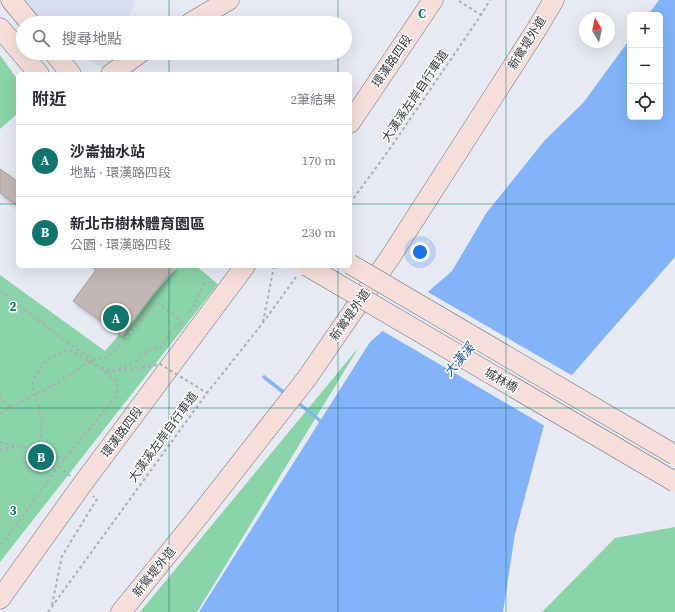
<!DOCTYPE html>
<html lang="zh-TW">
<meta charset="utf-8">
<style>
body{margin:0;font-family:"Source Serif 4","Noto Sans TC",serif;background:#f2f2f3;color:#2b2b33}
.controls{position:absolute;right:12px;top:12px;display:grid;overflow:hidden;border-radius:6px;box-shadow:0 4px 16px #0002}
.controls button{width:36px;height:36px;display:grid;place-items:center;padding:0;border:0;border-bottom:1px solid #e1e1e2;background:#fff;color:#2b2b33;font:20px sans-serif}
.compass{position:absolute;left:579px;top:12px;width:36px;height:36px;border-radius:50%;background:#fff;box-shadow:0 4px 16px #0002;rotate:351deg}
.you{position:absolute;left:420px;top:252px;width:14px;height:14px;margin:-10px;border:3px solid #fff;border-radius:50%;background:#1a73e8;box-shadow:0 0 0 6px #1a73e833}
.badge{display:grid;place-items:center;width:26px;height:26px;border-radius:50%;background:#0f766e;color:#fff;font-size:13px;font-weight:700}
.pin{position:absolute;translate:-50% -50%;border:2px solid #fff;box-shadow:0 1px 4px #0006}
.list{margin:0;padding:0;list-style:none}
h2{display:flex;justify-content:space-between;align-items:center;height:52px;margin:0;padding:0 16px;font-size:17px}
h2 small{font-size:13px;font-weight:400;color:#7c7c81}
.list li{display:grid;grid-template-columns:26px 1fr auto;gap:12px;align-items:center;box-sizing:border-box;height:72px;padding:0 16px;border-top:1px solid #e1e1e2}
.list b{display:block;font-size:15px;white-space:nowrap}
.list p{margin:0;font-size:13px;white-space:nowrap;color:#7c7c81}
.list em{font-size:13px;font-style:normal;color:#7c7c81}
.icon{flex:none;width:22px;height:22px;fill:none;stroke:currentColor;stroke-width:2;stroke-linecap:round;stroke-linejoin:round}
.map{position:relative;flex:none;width:675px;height:612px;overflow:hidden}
.search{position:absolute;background:#fff;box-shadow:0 4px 16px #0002;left:16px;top:16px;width:336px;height:44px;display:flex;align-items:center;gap:10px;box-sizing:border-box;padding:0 14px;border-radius:22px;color:#7c7c81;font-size:15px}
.panel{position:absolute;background:#fff;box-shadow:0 4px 16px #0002;left:16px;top:72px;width:336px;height:196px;border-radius:6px}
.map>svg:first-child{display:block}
.built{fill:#d9dfee}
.green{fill:#89d4a8}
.water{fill:#83b4fa}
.pier{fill:#e7eaf3}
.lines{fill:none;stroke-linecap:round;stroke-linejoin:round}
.stream{stroke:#83b4fa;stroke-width:3.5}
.building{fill:#c2b7b5;stroke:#a79c9a;filter:url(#shadow)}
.secondary-casing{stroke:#6e7179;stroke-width:21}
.path{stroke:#abaeb5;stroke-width:2;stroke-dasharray:3 3;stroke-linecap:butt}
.secondary{stroke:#f6dfda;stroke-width:20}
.secondary-bridge-casing{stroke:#6e7179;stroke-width:21;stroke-linecap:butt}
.path-bridge{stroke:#abaeb5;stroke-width:2;stroke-dasharray:3 3;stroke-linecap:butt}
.secondary-bridge{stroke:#f6dfda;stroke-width:20}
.grid{fill:none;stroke:#0f766e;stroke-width:1;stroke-opacity:0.55}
.labels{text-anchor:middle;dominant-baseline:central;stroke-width:3;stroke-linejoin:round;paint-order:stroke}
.street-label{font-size:12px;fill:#393a3e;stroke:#fff}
.water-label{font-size:13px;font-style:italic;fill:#1452a3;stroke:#fff}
.grid-label{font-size:13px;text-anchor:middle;font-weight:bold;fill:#0f766e;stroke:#fff;stroke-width:3;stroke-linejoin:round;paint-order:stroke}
</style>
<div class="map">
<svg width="675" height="612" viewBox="0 0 675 612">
<defs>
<filter id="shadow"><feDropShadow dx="3.5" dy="3.5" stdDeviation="2" flood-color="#0004"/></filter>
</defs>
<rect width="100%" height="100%" fill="#e7eaf3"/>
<!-- built -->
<path class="built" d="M23,0H134L135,3L126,23H44Z
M74,53H113L106,69Z"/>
<!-- green -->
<path class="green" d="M0,55L18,80V113L0,129Z
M178,266H196L218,284L0,562V275L105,351Z
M359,347L197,612H140Z
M675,527V612H542L615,538Z"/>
<!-- water -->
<path class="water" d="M659,0H675V257L551,399L515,534L503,612H199L370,342L452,271L487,212L545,140L583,103L630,39V117H660V15H648Z"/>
<!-- pier -->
<path class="pier" d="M426,291L573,376L552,400L545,426L381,330Z"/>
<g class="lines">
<!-- stream -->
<path class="stream" d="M264,377L287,395
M297,402L323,423"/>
</g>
<!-- building -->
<path class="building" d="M0,169L18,182V206L0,193Z
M91,266H174L122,336L73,301L96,270Z"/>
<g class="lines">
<defs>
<path id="secondary" d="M11,0L30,23
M190,23L229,0
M0,28L39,74
M54,53L71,74
M111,74L140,53
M350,123L433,0
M0,599L81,486L245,266
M121,612L198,517L307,378L391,256L538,27L554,0"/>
</defs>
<!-- secondary casing -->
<use href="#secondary" class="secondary-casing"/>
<!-- path -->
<path class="path" d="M459,1L481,15
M350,203L389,150L481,15L490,0
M0,291L91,360L117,382V395L59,466L0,547
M189,312L195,304L203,285L212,282
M263,322L274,266
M107,373L137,361L149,349L162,347L171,331L182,322
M0,396L10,407
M0,414L10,407L59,382L91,360L108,358L157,302L182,322
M0,442L16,446
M37,449L41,434L42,419
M0,450L17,446L33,448L51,453L64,460
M59,466L70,476
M52,605L62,556L97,499L93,496
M48,612L207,393L262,324L296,277"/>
<!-- secondary -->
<use href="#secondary" class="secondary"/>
<defs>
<path id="secondary-bridge" d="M350,264L675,455
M307,266L675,482"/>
</defs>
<!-- secondary-bridge casing -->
<use href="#secondary-bridge" class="secondary-bridge-casing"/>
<!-- path-bridge -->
<path class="path-bridge" d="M42,419L32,385L35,376L46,360L62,352L70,350L91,363L111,371L147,367L160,364L207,393"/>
<!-- secondary-bridge -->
<use href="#secondary-bridge" class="secondary-bridge"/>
</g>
<!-- grid -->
<path class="grid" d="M169,0V23M338,0V23M506,0V612M169,53V74M338,53V74M0,204H18M350,204H675M169,266V612M338,266V612M0,408H675"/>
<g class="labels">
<!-- street labels -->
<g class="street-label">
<text transform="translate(527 43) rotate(-58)">新鶯堤外道</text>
<text transform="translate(392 61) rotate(-56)">環漢路四段</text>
<text transform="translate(415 96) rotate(-56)">大漢溪左岸自行車道</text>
<text transform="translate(350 315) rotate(-55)">新鶯堤外道</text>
<text transform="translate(501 380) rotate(30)">城林橋</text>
<text transform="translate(122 432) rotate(-53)">環漢路四段</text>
<text transform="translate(163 437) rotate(-54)">大漢溪左岸自行車道</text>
<text transform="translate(154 572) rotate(-51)">新鶯堤外道</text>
</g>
<!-- water labels -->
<g class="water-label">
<text transform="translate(459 360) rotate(-50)">大漢溪</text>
</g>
</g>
<g class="grid-label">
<text x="422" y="18">C</text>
<text x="13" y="311">2</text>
<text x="13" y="515">3</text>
</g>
</svg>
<div class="controls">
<button>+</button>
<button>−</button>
<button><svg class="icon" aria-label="locate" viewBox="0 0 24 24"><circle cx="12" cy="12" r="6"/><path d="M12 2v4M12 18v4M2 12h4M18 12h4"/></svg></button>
</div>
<svg class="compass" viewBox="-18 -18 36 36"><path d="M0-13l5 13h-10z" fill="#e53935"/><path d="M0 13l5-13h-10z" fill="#7c7c81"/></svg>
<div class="you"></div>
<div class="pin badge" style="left:116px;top:318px">A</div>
<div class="pin badge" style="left:41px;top:457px">B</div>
<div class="search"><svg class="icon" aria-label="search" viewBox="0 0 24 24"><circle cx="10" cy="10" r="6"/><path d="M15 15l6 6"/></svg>搜尋地點</div>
<section class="panel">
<h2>附近<small>2筆結果</small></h2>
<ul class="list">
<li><span class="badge">A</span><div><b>沙崙抽水站</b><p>地點 · 環漢路四段</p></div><em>170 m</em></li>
<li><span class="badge">B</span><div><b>新北市樹林體育園區</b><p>公園 · 環漢路四段</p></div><em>230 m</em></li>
</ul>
</section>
</div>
